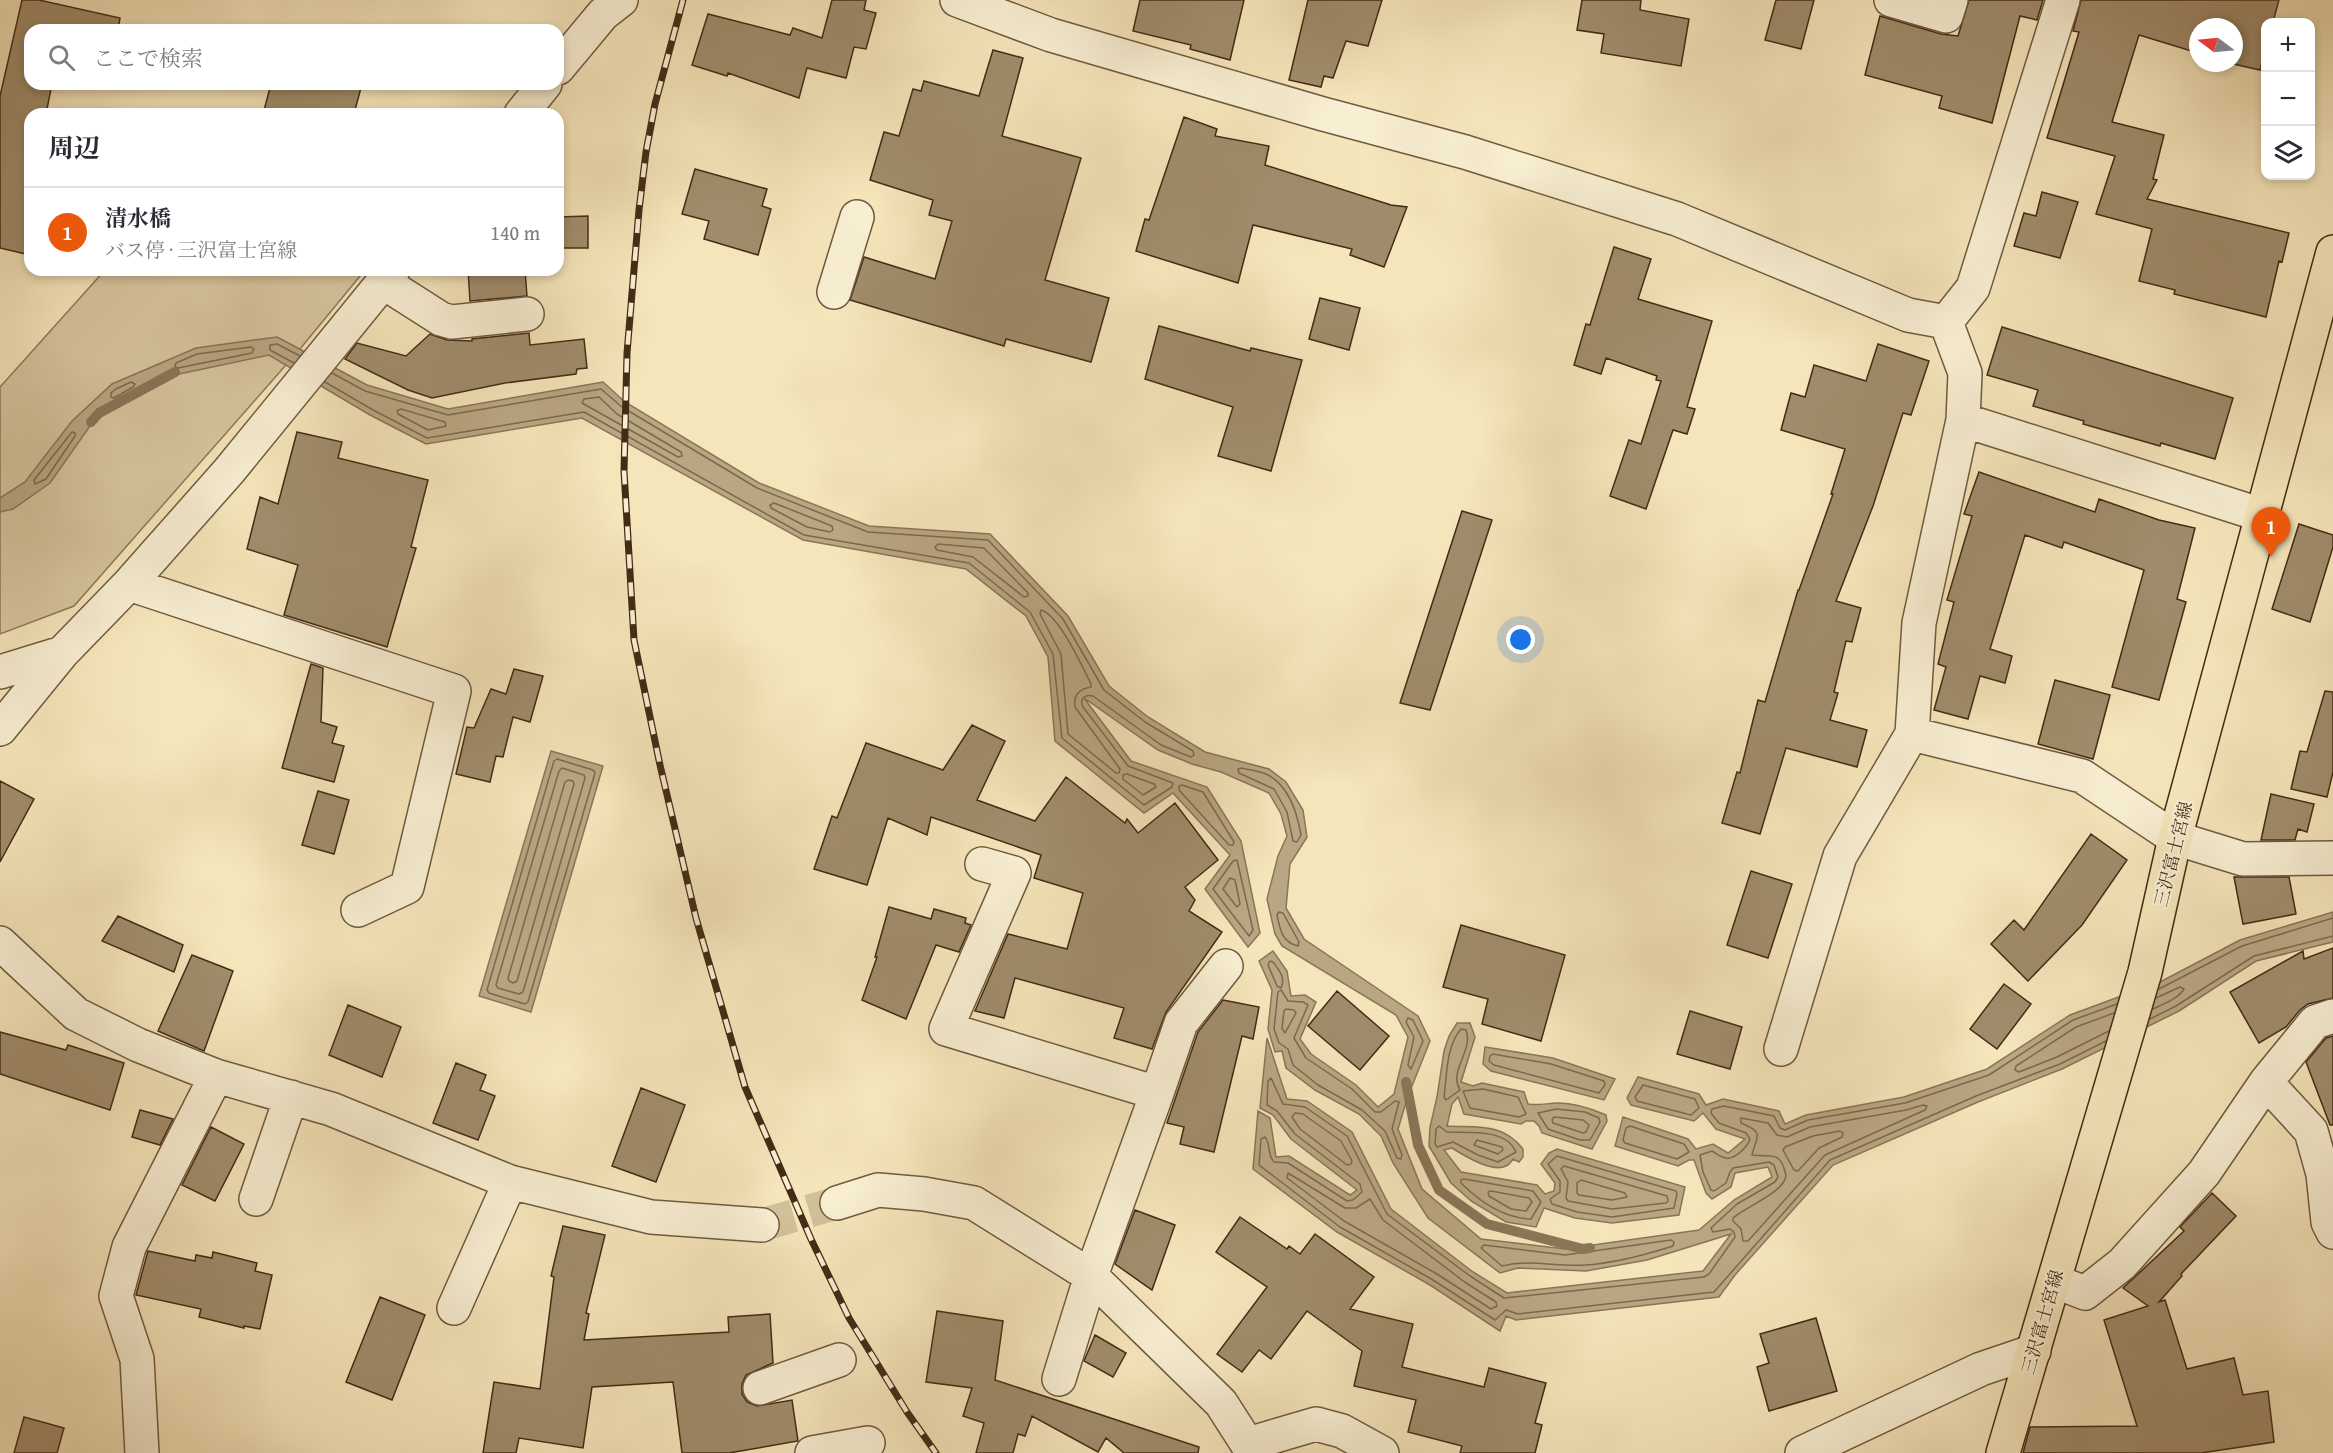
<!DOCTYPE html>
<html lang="ja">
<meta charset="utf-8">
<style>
body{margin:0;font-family:"Gentium Book Plus","Noto Serif JP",serif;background:#f7f7f7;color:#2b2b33}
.controls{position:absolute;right:18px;top:18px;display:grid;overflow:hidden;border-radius:12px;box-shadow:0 3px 9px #0003}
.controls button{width:54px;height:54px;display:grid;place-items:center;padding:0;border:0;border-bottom:2px solid #e1e1e2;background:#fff;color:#2b2b33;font:30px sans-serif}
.compass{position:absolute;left:2189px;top:18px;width:54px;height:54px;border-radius:50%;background:#fff;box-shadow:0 3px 9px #0003;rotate:286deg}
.you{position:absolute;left:1521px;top:640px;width:21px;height:21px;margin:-15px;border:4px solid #fff;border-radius:50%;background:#1a73e8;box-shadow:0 0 0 9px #1a73e833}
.badge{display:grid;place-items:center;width:39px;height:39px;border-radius:50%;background:#ea580c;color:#fff;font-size:20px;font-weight:700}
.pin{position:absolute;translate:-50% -50px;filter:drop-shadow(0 2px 3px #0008)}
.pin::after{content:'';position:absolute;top:32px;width:21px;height:18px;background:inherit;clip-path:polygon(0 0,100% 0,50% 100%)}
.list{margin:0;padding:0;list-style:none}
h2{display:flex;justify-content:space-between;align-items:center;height:78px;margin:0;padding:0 24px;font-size:26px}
h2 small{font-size:20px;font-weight:400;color:#7c7c81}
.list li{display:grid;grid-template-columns:39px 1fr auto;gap:18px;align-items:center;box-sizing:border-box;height:90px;padding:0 24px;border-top:2px solid #e1e1e2}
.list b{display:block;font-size:22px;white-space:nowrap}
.list p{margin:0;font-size:20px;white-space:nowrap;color:#7c7c81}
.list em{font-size:20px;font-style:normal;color:#7c7c81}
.icon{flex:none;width:33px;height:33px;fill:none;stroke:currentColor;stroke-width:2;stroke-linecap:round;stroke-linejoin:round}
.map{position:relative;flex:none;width:2333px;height:1453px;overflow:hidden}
.search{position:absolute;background:#fff;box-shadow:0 3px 9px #0003;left:24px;top:24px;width:540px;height:66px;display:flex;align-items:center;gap:15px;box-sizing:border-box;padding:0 21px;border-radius:18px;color:#7c7c81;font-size:22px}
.panel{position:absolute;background:#fff;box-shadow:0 3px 9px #0003;left:24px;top:108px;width:540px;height:168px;border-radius:18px}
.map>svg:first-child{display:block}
.green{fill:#d7c59e;stroke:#8e785a;stroke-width:1.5}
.water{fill:#b9a682;stroke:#8a7557;stroke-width:1.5}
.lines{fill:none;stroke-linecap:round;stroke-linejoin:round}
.shore{stroke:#7e684c;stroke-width:1.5}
.stream{stroke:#8a7557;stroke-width:10}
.building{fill:#a08c6b;stroke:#442b16;stroke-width:1.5}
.minor-tunnel{stroke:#d2c099;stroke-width:33;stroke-dasharray:33 16;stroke-linecap:butt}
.minor-casing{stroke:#705a3f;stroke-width:36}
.major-casing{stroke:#442b16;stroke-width:36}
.minor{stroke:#f8eed2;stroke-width:33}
.major{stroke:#f5e5ba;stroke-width:33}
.rail-casing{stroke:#442b16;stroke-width:7}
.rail{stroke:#f8eed2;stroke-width:4.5;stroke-dasharray:14;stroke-linecap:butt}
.labels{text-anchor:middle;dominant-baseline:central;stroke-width:4.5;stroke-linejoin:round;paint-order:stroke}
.street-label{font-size:18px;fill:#442b16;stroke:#f8eed2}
</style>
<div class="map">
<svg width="2333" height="1453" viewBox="0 0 2333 1453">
<rect width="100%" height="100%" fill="#f5e5ba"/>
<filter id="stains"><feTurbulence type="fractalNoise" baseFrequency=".00333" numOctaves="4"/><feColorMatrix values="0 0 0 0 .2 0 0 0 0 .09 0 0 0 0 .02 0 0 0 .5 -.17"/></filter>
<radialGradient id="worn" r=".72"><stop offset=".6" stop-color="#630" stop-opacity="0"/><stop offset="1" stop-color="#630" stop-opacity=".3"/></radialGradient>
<!-- green -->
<path class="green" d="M105,270H365L300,349L74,606L0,634V387Z"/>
<!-- water -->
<path class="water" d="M277,337L367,385L448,409L603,382L625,402L759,483L869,526L990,534L1068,616L1109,686L1148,717L1205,752L1269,769L1286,782L1303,810L1307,837L1290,864L1286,908L1304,939L1418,1016L1430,1041L1408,1096L1398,1129L1422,1189L1481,1239L1565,1249L1699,1230L1734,1200L1772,1177L1768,1167L1735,1173L1731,1187L1712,1199L1706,1193L1694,1160H1689L1678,1166L1615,1146L1623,1117L1688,1139L1696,1149L1713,1144L1728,1153L1745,1139L1716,1129L1703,1113L1694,1121L1631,1105L1627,1098L1638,1077L1699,1094L1706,1105L1723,1099L1779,1111L1785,1124L1806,1115L1904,1097L1987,1069L2070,1015L2162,981L2240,940L2333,912V942L2256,961L2179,1011L2062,1069L1978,1102L1833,1165L1735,1275L1719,1297L1516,1320L1506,1316L1500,1331L1430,1285L1337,1232L1253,1169L1258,1111L1270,1118L1276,1157L1289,1156L1350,1195L1357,1190L1291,1139L1273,1115L1260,1108L1267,1038L1287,1099L1307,1101L1352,1132L1391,1209L1473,1272L1507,1293L1703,1271L1731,1234L1647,1260L1586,1271L1518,1268L1500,1273L1428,1218L1393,1163L1381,1136L1359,1114L1315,1090L1286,1068L1282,1051L1275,1052L1268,1029L1272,990L1259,961L1273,951L1287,971L1291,996L1305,995L1316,1002L1300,1039L1311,1054L1356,1085L1378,1107L1394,1094L1408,1037L1396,1015L1282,946L1275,934L1267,899L1278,856L1287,836L1281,814L1269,793L1221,772L1192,764L1158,750L1084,698L1131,761L1207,787L1241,841L1260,933L1248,947L1205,889L1230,855L1173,793L1144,813L1055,741L1048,657L1026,616L966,569L803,540L582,418L426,444L370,415L269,355L165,377L99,413L50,483L13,509L0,512V498L25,482L72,421L112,384L196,348Z
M551,751L603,766L531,1012L479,996Z
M1457,1023H1470L1475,1037L1461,1082L1473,1086L1482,1083L1524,1092L1528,1104C1540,1106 1547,1103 1558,1103C1575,1103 1590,1108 1606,1115L1607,1121L1592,1149L1542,1133L1539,1126L1534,1121H1526L1521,1124L1464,1114L1458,1097L1452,1104L1447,1126C1477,1128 1502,1122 1523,1149V1157L1519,1162L1513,1159C1511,1162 1509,1165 1506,1166C1493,1173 1463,1155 1452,1148L1444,1150L1461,1172L1537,1185L1545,1194L1554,1191L1555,1183L1541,1164L1549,1153L1557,1149L1685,1187L1679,1215L1612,1223L1575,1218L1544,1208L1536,1227L1506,1222L1471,1201L1451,1183L1429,1146L1430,1127L1437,1097L1444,1051L1449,1036Z
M1485,1047L1553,1058L1615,1079L1604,1100L1491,1071L1483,1064Z"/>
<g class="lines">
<!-- shore -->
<path class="shore" d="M251,347L254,349L252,353L178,368L175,366L176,363L197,354Z
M294,363L270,350V345L277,344L300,356
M131,382L135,384L133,387L114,398L111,397V393L116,389Z
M325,382L373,410L427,438L584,412L804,535L969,563L1030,612L1053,654L1062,738L1144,805L1172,787L1173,783L1128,766L1083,707C1079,699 1085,694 1093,696L1161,745L1191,757L1194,755L1193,751L1145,722L1104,690L1063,619L988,540L868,532L757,488L622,407L601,389L448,415L365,391L332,373
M599,397L617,414L681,452L682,456L678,457L582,403L584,399Z
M401,409L445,422L446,426L428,430L398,414L397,411Z
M72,432L75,433V436L46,479L35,484L34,480Z
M774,503L832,526L833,530L830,532L807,527L771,508L770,505Z
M938,544L984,548L1028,593V596L1024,597L973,557L937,550L935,547Z
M1041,610C1059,615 1082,666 1091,684V687C1079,689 1073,695 1075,707L1120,769L1119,773H1116L1068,734L1061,654L1040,614Z
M557,759L593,770L595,773L528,1002L525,1004L489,993L487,990L554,761Z
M562,768L584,775L585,778L523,992L519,994L498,988L496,985L559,771Z
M1242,768C1249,770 1258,771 1266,774C1289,785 1297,812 1301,835L1297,842L1293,841L1287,812L1274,789L1239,773L1238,769Z
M1127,774L1154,784L1156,787L1143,795L1123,779V775Z
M568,780L573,781L574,784L517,981L513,983L509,981L508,978L565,782Z
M1182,785L1203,792L1234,842L1233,845H1229L1179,790V786Z
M1237,860L1253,930L1249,936L1213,889L1233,861Z
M1230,878L1235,880L1240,904L1237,907L1223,889Z
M1279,912L1283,913L1299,942L1298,946C1282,942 1280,930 1277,915Z
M1270,961L1273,962C1279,970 1286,978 1281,988L1277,986L1268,965Z
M2159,989L2242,946L2333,918
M1281,990L1288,1001L1303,1002L1308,1005L1294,1038L1306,1058L1352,1089L1375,1112H1381L1395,1101L1399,1102L1392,1129L1402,1155L1401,1159L1397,1158L1385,1131L1362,1110L1318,1085L1293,1065L1288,1049L1279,1043L1274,1029L1278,992Z
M1286,1009L1294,1010L1296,1013L1285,1033L1282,1028L1284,1011Z
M2153,1009C2163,1004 2178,999 2184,989L2180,987L2156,998
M1408,1018L1413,1020L1423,1041L1411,1069L1408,1065L1414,1037L1406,1022Z
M2150,1019L2176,1006L2254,956L2333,936
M1461,1029L1466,1030C1474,1051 1448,1070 1460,1090L1446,1100L1444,1097C1447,1075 1446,1046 1461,1029Z
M2109,1031L2057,1057L2019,1072L2015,1070L2016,1066L2076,1027L2114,1013
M2106,1041L2060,1064L1976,1096L1830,1160L1714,1292L1518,1314L1506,1310L1495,1320L1433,1280L1340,1227L1259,1165L1261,1139L1265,1137C1271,1144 1267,1155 1274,1162L1288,1163L1347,1201L1353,1200L1362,1192L1360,1184L1295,1134L1277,1111L1267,1105L1268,1081L1271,1078L1283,1104L1305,1107L1347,1136L1387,1214L1470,1276L1504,1298L1704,1277L1709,1274L1735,1237L1734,1232L1730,1229L1713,1232L1711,1228L1737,1204L1775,1182L1778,1177L1774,1165L1769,1162L1733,1168L1730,1172L1726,1183L1714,1191L1711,1190L1703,1172L1700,1155L1712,1151C1716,1153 1722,1158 1726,1158C1735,1160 1748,1146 1750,1139L1746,1133L1719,1123L1711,1113L1712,1109L1724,1106L1774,1116L1780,1128L1785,1130L1808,1120L1905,1103L1989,1075L2073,1020L2117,1004
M1493,1054L1551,1064L1604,1081L1605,1085L1599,1093L1494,1065L1489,1061L1490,1056Z
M1643,1085L1695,1099L1699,1108L1691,1115L1637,1101L1635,1097Z
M1483,1089L1518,1097L1526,1114L1519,1117L1470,1108L1463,1091Z
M1923,1105L1927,1106L1925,1110L1825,1155L1748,1241H1743L1741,1229L1733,1221V1218C1747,1206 1783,1193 1786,1176C1781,1149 1771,1158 1752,1155C1756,1137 1766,1133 1741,1123V1118L1768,1123L1777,1135L1787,1137L1810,1127L1906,1110Z
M1556,1109L1585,1112L1599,1118L1600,1122L1590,1140H1580L1548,1129L1538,1113Z
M1295,1113L1303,1114L1341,1141L1352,1161L1351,1164L1347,1165L1300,1129L1292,1117Z
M1554,1117L1583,1120L1589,1125L1586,1132L1583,1133L1553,1123L1552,1120Z
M1439,1126L1447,1132C1468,1133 1506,1128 1516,1152L1498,1162L1478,1155L1453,1142L1437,1147L1435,1144L1436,1129Z
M1630,1126L1684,1144L1689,1152L1677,1159L1625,1143L1623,1140L1626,1128Z
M1840,1131L1843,1133L1842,1137L1819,1148L1798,1171L1794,1170L1783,1150L1785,1147L1813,1136Z
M1477,1140L1502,1147L1503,1150L1498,1154L1474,1145Z
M1557,1156L1676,1191L1677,1194L1674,1208L1612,1217L1577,1212L1552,1204L1550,1199L1560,1192V1181L1548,1164Z
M1564,1166L1667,1196L1668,1201L1666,1203L1612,1209L1568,1201L1566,1198L1568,1182L1561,1169Z
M1288,1173L1345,1208H1356L1370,1199L1383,1220L1466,1283L1496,1302L1497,1306L1491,1309L1437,1274L1344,1221L1287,1178Z
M1464,1179L1533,1191L1541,1202L1531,1219C1504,1218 1480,1202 1461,1183V1180Z
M1581,1180L1625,1193L1627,1197L1612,1200L1579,1195L1577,1193V1183Z
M1491,1191L1529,1198L1532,1202L1526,1211L1511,1209L1489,1196L1488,1192Z
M1671,1240L1674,1242L1673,1246C1645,1255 1615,1263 1586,1265C1557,1267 1530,1259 1502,1266L1481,1248L1484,1245L1565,1255Z"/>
<!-- stream -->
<path class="stream" d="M91,422L99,413L175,372
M1406,1082L1418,1145L1439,1190L1487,1224L1583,1249L1590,1248"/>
</g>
<!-- building -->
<path class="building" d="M22,0H39L120,18L118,30H30V84H52L46,114H30V255L0,248V96Z
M832,0H866L864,10L876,13L866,49L854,47L846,78L807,68L799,98L728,73L727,76L692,65L708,14L790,35L793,28L822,38Z
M1140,0H1244L1230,60L1190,49L1191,45L1133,31Z
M1308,0H1382L1368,46L1346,41L1333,78L1324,76L1321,87L1289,80Z
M1582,0H1641L1640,10L1689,19L1681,66L1601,53L1604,34L1577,30Z
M1776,0H1814L1801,49L1765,40Z
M1969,0H2043L2037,20L2020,16L1992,123L1939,108L1942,96L1865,75L1880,16L1941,34L1958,36Z
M2081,0H2279L2273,22H2265V50L2260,70L2229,63H2234V27H2198V53L2139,35L2112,122L2164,135L2153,179L2157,180L2147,199L2289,233L2282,262L2279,261L2266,317L2174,294L2175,290L2139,281L2152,229L2096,214L2115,156L2047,138L2079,32L2073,31Z
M993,50L1023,58L1002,136L1081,158L1045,280L1109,298L1091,362L1006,339L1004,346L850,300L864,257L935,279L952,221L929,215L933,200L870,180L884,132L899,136L913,89L921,91L924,81L979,96Z
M271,84H362L354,114H263Z
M1184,117L1217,129L1215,136L1269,146L1265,165L1391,205L1407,207L1384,267L1350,255L1352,249L1253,225L1238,283L1136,251L1145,219L1149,220Z
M695,169L767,189L762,206L771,209L758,255L704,239L709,221L682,214Z
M2042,192L2078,202L2060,258L2014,246L2024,213L2036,216Z
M588,216V248H558V217Z
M1614,247L1651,259L1638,299L1712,321L1687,407L1695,409L1687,434L1673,430L1646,509L1610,496L1629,440L1641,444L1661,381L1656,380L1657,376L1606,358L1601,374L1574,365L1586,324L1590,325Z
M468,270H525L527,296L470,301Z
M1320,298L1360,308L1349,350L1309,339Z
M1159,326L1250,351L1251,348L1302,360L1271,471L1218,456L1233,407L1145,379Z
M2002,327L2233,398L2215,459L2161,443L2160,446L2083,424L2084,421L2033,406L2038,390L1987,375Z
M529,333L530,345L584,339L587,368L577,369L576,374L505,383L432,398L408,390L345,359L357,343L406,356L430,334L447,340L472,341V339Z
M1878,344L1929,361L1911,415L1903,413L1873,506L1836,601L1861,608L1852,642L1846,641L1834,692L1838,693L1830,720L1867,730L1857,767L1786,748L1760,834L1722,823L1737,772L1740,773L1758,700L1765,702L1798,590H1799L1833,494H1831L1845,449L1781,430L1791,393L1805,397L1814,365L1866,381Z
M297,432L342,442L338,458L428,480L411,547L416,548L387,647L284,615L298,565L247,549L260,497L278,504Z
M1979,472L2095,512L2099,499L2159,520L2195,528L2177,599L2186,602L2159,700L2112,687L2144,570L2064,542L2062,548L2025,535L1990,649L2012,656L2005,683L1980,676L1968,719L1934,710L1946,667L1938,664L1954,602L1947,600L1972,516L1964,514Z
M1462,511L1492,520L1430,710L1400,703Z
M2299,524L2333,535V547L2310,622L2272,609Z
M311,664L323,668L321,722L337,727L332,743L344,746L334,782L282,768Z
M514,669L543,676L530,722L513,717L503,757L496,756L490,782L456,774L467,727L474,728L491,689L506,694Z
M2055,680L2110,695L2093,759L2038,744Z
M2325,691L2333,692V772L2327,797L2291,789L2300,751L2307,752Z
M972,725L1005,741L977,800L1035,821L1066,777L1125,823L1127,819L1138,833L1175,803L1218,860L1185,887L1195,900L1189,911L1222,932L1166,1012L1152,1049L1114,1038L1124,1008L1015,978L1004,1018L975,1011L1008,934L1067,949L1083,893L1034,878L1041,855L931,817L927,835L888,818L867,885L814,869L832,816L837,818L866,743L943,770Z
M0,781L34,799L0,862Z
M318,791L349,800L334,854L302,845Z
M2271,794L2314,804L2307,832L2298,829L2295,840H2261Z
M2091,834L2127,860L2082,925L2028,981L1991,944L2014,920L2024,930Z
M1751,871L1792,884L1768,958L1727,945Z
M2234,877H2289L2296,914L2243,924Z
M889,907L931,919L934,909L966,918L965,923L971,925L959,952L936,945L906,1019L862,1000L877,957H875Z
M118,916L183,945L174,972L102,941Z
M1461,925L1565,955L1541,1041L1482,1024L1488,999L1443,987Z
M2333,948V998L2308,1004L2300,1010L2286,1027L2259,1043L2230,992L2303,951L2304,959Z
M192,955L233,971L204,1051L158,1031Z
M2004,984L2031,1004L1997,1049L1970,1029Z
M1337,991L1389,1036L1360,1070L1308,1026Z
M1223,1000L1259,1007L1253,1039L1242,1036L1214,1152L1180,1144L1184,1127L1167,1123L1198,1032Z
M348,1005L401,1027L382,1077L329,1055Z
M1690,1011L1742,1027L1730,1069L1677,1054Z
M0,1032L66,1050L68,1045L124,1063L110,1110L0,1074Z
M2333,1036V1125H2330L2306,1062L2326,1038Z
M456,1063L486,1075L480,1090L495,1096L478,1140L433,1123Z
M641,1088L685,1105L656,1182L612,1166Z
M140,1110L173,1119L160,1145L132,1137Z
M211,1127L244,1144L215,1201L182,1185Z
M2212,1193L2236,1216L2181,1274L2182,1276L2159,1302L2165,1300L2187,1369L2234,1358L2243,1395L2268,1391L2274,1442L2201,1453H2023L2030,1427L2137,1426L2104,1320L2148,1306L2123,1288L2184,1231L2180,1227Z
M1135,1210L1175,1225L1152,1290L1115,1264Z
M1240,1217L1287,1249L1289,1246L1300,1254L1315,1234L1374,1277L1350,1309L1413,1324L1402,1367L1484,1387L1489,1368L1546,1383L1535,1423L1542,1425L1535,1453H1460L1462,1446L1408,1432L1416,1400L1354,1386L1362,1351L1307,1311L1271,1359L1259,1350L1242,1372L1217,1354L1267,1287L1216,1252Z
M563,1226L605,1235L586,1313L589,1314L584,1340L729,1332L728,1317L770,1314L773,1363L746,1375L742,1384V1394L747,1402L757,1406L792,1400L798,1441L729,1453H682L673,1382L592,1387L583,1448L519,1438L516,1453H483L494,1382L540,1389L554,1277L551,1276Z
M148,1251L195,1261L196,1255L212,1258L213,1252L257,1263L255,1271L272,1275L260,1329L244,1326V1328L199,1317L201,1309L136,1295Z
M380,1297L425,1315L392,1400L346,1382Z
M937,1311L1003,1321L995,1380L1199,1447L1198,1453H1124L1106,1438L1098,1452L1032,1416L1025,1436L1018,1434L1013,1453H976L984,1423L963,1416L972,1388L926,1382Z
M1816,1318L1837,1391L1769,1411L1757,1367L1769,1363L1760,1334Z
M1095,1335L1126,1353L1113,1377L1084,1361Z
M24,1417L64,1428L57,1453H14Z"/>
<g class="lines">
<!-- minor-tunnel -->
<path class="minor-tunnel" d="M762,1225L837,1203"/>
<defs>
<path id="minor" d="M957,0L1051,35L1323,114L1465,152L1677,219L1908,315L1946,322L1965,373L1963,420L1919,623L1912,734L1840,856L1781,1049
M1891,0L1946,16L1951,0
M558,68L603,14L621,0
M521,114L545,84
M383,282L441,319L452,322L527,314
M834,292L857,217
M1946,322L1973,288L2063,0
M1963,420L2262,515
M129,584L454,691L407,887L358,910
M0,672L62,653
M0,729L62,653L129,584L229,471L393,270
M1912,734L2082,776L2175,838L2243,859L2333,858
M982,864L1014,873L946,1029L1157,1093L1091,1276L1059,1379
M0,943L76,1014L138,1045L216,1076L331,1109L510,1182L651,1217L762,1225
M2266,1082L2311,1131L2323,1174L2328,1222L2333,1232
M1157,1093L1181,1023L1226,966
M256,1199L291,1097
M837,1203L878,1190L924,1194L974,1203L1091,1276L1221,1403L1253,1453
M2054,1281L2085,1293L2122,1264L2204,1173L2266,1082L2315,1022L2333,1016
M454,1308L510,1182
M760,1388L839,1360
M1248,1444L1316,1424L1342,1431L1382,1453
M142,1453L137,1359L116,1296L129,1247L216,1076
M812,1453L868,1443
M1802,1453L1981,1369L2034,1351"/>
<path id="major" d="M2003,1453L2145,972L2175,838L2333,252"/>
</defs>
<!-- minor casing -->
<use href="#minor" class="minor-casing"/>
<!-- major casing -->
<use href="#major" class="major-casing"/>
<!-- minor -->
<use href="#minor" class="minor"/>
<!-- major -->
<use href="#major" class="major"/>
<defs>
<path id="rail" d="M683,0L655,104L646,152L639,210L627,353L624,471L634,640L660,765L696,918L745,1087L811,1239L849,1318L907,1412L936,1453"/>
</defs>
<!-- rail casing -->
<use href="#rail" class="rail-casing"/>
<!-- rail -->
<use href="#rail" class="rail"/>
</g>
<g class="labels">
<!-- street labels -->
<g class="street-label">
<text transform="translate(2173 854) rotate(-76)">三沢富士宮線</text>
<text transform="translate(2042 1322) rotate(-74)">三沢富士宮線</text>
</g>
</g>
<rect width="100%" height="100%" filter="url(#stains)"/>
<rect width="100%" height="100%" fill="url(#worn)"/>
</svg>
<div class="controls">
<button>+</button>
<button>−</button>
<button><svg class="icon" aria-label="layers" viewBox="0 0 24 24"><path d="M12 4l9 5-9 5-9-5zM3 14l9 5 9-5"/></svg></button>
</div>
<svg class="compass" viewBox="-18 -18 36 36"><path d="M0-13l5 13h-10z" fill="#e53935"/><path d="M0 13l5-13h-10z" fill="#7c7c81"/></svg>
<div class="you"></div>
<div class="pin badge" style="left:2271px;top:557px">1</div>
<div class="search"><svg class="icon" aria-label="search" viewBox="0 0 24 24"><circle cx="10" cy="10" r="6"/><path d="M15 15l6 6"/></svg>ここで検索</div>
<section class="panel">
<h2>周辺<small></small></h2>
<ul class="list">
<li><span class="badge">1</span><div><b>清水橋</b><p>バス停 · 三沢富士宮線</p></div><em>140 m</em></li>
</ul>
</section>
</div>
